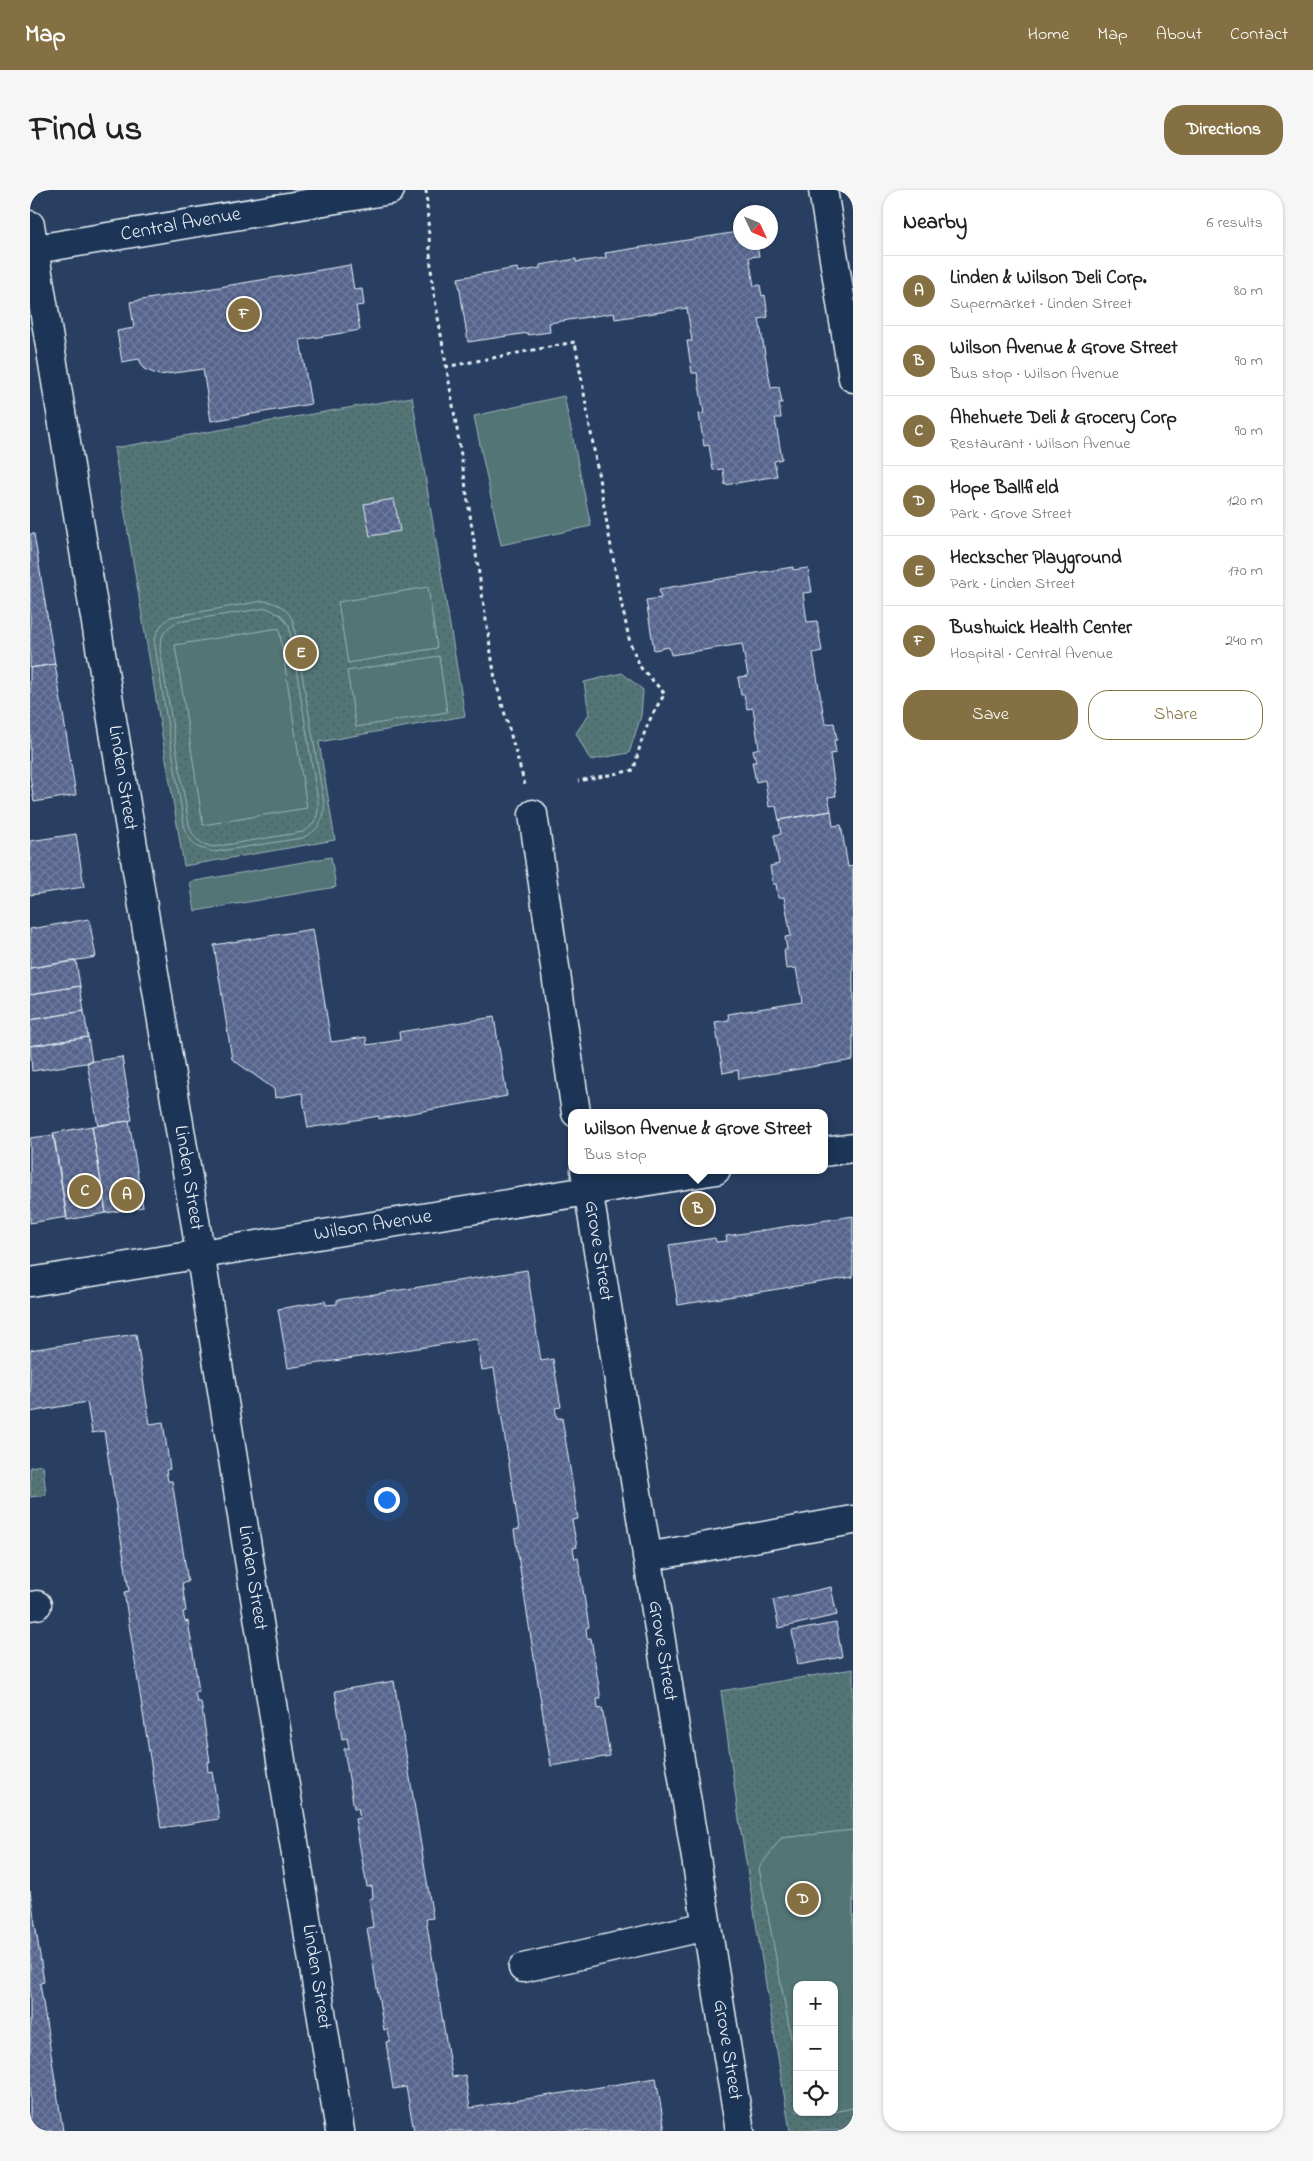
<!DOCTYPE html>
<meta charset="utf-8">
<style>
body{margin:0;font-family:"Indie Flower",sans-serif;background:#f6f6f6;color:#202124}
.controls{position:absolute;right:15px;bottom:15px;display:grid;overflow:hidden;border-radius:10px;box-shadow:0 1px 4px #0004}
.controls button{width:45px;height:45px;display:grid;place-items:center;padding:0;border:0;border-bottom:1px solid #e0e0e0;background:#fff;color:#202124;font:25px sans-serif}
.compass{position:absolute;left:703px;top:15px;width:45px;height:45px;border-radius:50%;background:#fff;box-shadow:0 1px 4px #0004;rotate:134deg}
.you{position:absolute;left:356px;top:1309px;width:18px;height:18px;margin:-12px;border:4px solid #fff;border-radius:50%;background:#1a73e8;box-shadow:0 0 0 8px #1a73e833}
.badge{display:grid;place-items:center;width:32px;height:32px;border-radius:50%;background:#847042;color:#fff;font-size:16px;font-weight:700}
.pin{position:absolute;translate:-50% -50%;border:2px solid #fff;box-shadow:0 1px 5px #0006}
.popup{position:absolute;left:538px;top:919px;width:260px;height:65px;box-sizing:border-box;display:grid;place-content:center;border-radius:10px;background:#fff;filter:drop-shadow(0 1px 4px #0005);font-size:16px;white-space:nowrap;color:#757577}
.popup b{font-size:19px;color:#202124}
.popup::after{content:'';position:absolute;left:50%;top:100%;margin-left:-10px;border:10px solid transparent;border-top-color:#fff}
.list{margin:0;padding:0;list-style:none}
h2{display:flex;justify-content:space-between;align-items:center;height:65px;margin:0;padding:0 20px;font-size:21px}
h2 small{font-size:16px;font-weight:400;color:#757577}
.list li{display:grid;grid-template-columns:32px 1fr auto;gap:15px;align-items:center;box-sizing:border-box;height:70px;padding:0 20px;border-top:1px solid #e0e0e0}
.list b{display:block;font-size:19px;white-space:nowrap}
.list p{margin:0;font-size:16px;white-space:nowrap;color:#757577}
.list em{font-size:16px;font-style:normal;color:#757577}
.actions{display:flex;gap:10px;padding:15px 20px}
.actions a{flex:1;padding:11px 0;border:1px solid #847042;border-radius:20px;text-align:center;font-size:18px;color:#847042}
.actions .main{background:#847042;color:#fff}
.icon{flex:none;width:28px;height:28px;fill:none;stroke:currentColor;stroke-width:2;stroke-linecap:round;stroke-linejoin:round}
.map{position:relative;flex:none;width:823px;height:1941px;overflow:hidden;border-radius:20px}
header{display:flex;align-items:center;gap:30px;box-sizing:border-box;height:70px;padding:0 25px;background:#847042;color:#fff}
header strong{font-size:24px}
nav{display:flex;gap:28px;margin-inline-start:auto;font-size:18px}
.intro{display:flex;align-items:center;justify-content:space-between;box-sizing:border-box;height:120px;padding:0 30px}
h1{margin:0;font-size:35px}
.button{padding:12px 22px;border-radius:20px;background:#847042;color:#fff;font-size:18px;font-weight:700}
main{display:flex;gap:30px;padding:0 30px}
aside{flex:1;background:#fff;border-radius:20px;box-shadow:0 1px 4px #0004}
.map>svg:first-child{display:block}
.park{fill:url(#park-dots);stroke:#9db3b7;fill-rule:evenodd}
.pitch{fill:#527576;stroke:#9db3b7;fill-rule:evenodd}
.building{fill:url(#building-cross-hatch);stroke:#e8f1f8}
.lines{fill:none;stroke-linecap:round;stroke-linejoin:round}
.minor-casing{stroke:#e8f1f8;stroke-width:31}
.path{stroke:#e8f1f8;stroke-width:3;stroke-dasharray:4 4;stroke-linecap:butt}
.minor{stroke:#1d3557;stroke-width:28}
.labels{text-anchor:middle;dominant-baseline:central;stroke-width:4;stroke-linejoin:round;paint-order:stroke}
.street-label{font-size:20px;fill:#e8f1f8;stroke:#1d3557}
</style>
<header>
<strong>Map</strong>
<nav><a>Home</a><a>Map</a><a>About</a><a>Contact</a></nav>
</header>
<div class="intro"><h1>Find us</h1><a class="button">Directions</a></div>
<main>
<div class="map">
<svg width="823" height="1941" viewBox="0 0 823 1941">
<defs>
<pattern id="park-dots" width="8" height="8" patternUnits="userSpaceOnUse" patternTransform="scale(1.25)"><rect width="8" height="8" fill="#527576"/><path d="M2 2h.1M6 6h.1" fill="none" stroke="#4c5e60" stroke-width="1.8" stroke-linecap="round"/></pattern>
<pattern id="building-cross-hatch" width="8" height="8" patternUnits="userSpaceOnUse" patternTransform="scale(1.25)"><rect width="8" height="8" fill="#57658d"/><path d="M0 0l8 8M0 8l8-8" fill="none" stroke="#6f7c9e"/></pattern>
</defs>
<rect width="100%" height="100%" fill="#293f62"/>
<filter id="ink" filterUnits="userSpaceOnUse"><feTurbulence type="fractalNoise" baseFrequency=".02" numOctaves="2"/><feDisplacementMap in="SourceGraphic" scale="10" xChannelSelector="R" yChannelSelector="G"/><feConvolveMatrix kernelMatrix="1 2 1 2 8 2 1 2 1" color-interpolation-filters="sRGB"/></filter>
<g filter="url(#ink)">
<!-- park -->
<path class="park" d="M382,207L435,526L289,552L305,650L154,676L84,258Z
M592,483L613,500L611,526L599,563L560,570L546,543L559,524L554,492Z
M13,1275L16,1305L0,1307V1277Z
M823,1479V1939L811,1941H760L708,1623L691,1501ZM767,1795H804V1922H767Z"/>
<!-- pitch -->
<path class="pitch" d="M534,206L561,336L471,355L444,226Z
M398,397L407,458L318,473L308,412Z
M233,411C247,412 257,418 263,431L294,613C296,630 287,642 272,648L184,662L167,657L160,649L155,641L124,450L131,435L140,427ZM237,418L251,425L259,436L288,611C289,626 286,634 273,642L183,657C170,654 163,648 159,635L130,460C130,446 135,438 147,432Z
M249,438L277,618L173,635L145,455Z
M409,466L417,522L326,537L317,481Z
M301,667L306,697L165,721L160,692Z
M823,1640V1918L804,1922V1795H767V1879L729,1678L751,1648Z"/>
<!-- building -->
<path class="building" d="M708,42V47L711,46V52H726L729,66L719,67L724,96L730,95L732,106L735,105L738,127L729,129L741,198L749,197L752,213H749L751,228H745L752,269L744,271L747,286L695,295L693,279L683,280L679,255L674,256L669,224L674,223L667,183H662L657,151H662L657,118L585,129L584,123L519,133L520,142L498,145V143L438,152L428,88L487,78L488,82L510,78V75L546,69V72L576,68L575,63Z
M320,75L324,100L332,99L334,115L326,116L330,140L270,150L281,214L181,231L173,179L129,185L114,179L109,169L92,172L87,141L104,138L100,112Z
M364,309L370,341L340,346L334,314Z
M0,344H4L25,474L0,478Z
M763,377V380L778,378L782,402L773,403L777,432L787,431L792,461L783,463L795,534L804,533L807,550H804L806,563L800,564L806,606L798,607L801,621L749,630L746,616L739,617L735,590L726,592L722,572H726L723,560L729,558L723,518L717,519L714,505H711L708,487L718,486L712,454L641,465L639,457L624,460L616,410L631,408L629,399Z
M25,474L46,605L4,612L0,586V478Z
M801,621L803,636L811,635L818,677L823,676V870L709,889L708,880L693,883L685,832L699,830L698,824L772,812L766,778L756,779L754,760H757L755,747L761,746L754,707L748,708L746,694H743L740,676L749,674L744,645L751,644L749,630Z
M46,644L54,697L0,705V651Z
M59,729L66,767L0,778V739Z
M283,739L301,852L336,847L337,855L370,850L369,842L464,827L477,906L349,929V926L278,938L272,903L245,908L244,899L202,869L184,755Z
M46,771L50,796L0,804V778Z
M50,796L54,821L0,830V804Z
M54,821L58,847L0,856V830Z
M58,847L62,872L2,881L0,856Z
M92,867L102,930L68,936L57,872Z
M99,931L113,1017L76,1023L62,936Z
M62,936L76,1023L37,1030L23,943Z
M24,945L37,1027L0,1033V948Z
M823,1026V1087L648,1115L639,1055L685,1048L686,1052L697,1051L696,1046Z
M497,1080L511,1171L523,1169L531,1217L525,1218L527,1228H532L548,1329L542,1330L547,1357L543,1358L545,1369L548,1368L559,1437L556,1438L557,1448H561L571,1509H567L568,1519L572,1518L580,1566L521,1576L484,1340L489,1339L464,1178L452,1180L447,1149L258,1178L248,1119L295,1111L296,1115L307,1114V1110Z
M106,1144L120,1234L133,1232L140,1279L136,1280L138,1291H142L158,1392L152,1393L156,1421L153,1422L155,1432L158,1431L169,1501L165,1502L167,1512H171L180,1572H177L178,1582L182,1581L189,1629L131,1638L94,1402L99,1401L74,1241L62,1243L57,1212L0,1222V1160Z
M801,1397L807,1425L749,1438L743,1410Z
M806,1433L812,1467L768,1475L762,1441Z
M364,1491L403,1728L396,1729L422,1887L435,1885L440,1918L626,1888L635,1941H384L376,1897L363,1899L356,1852L360,1851L358,1840H354L337,1738L343,1737L339,1709L343,1708L342,1696L337,1697L325,1629L330,1628L328,1618H324L314,1559L319,1558L317,1548L312,1549L305,1501Z
M0,1701L14,1792L10,1793L33,1941H0Z"/>
<g class="lines">
<defs>
<path id="minor" d="M793,0L823,188
M0,35L164,1024L310,1941
M0,60L360,0
M503,624L546,923
M794,962L823,958
M555,980L710,1941
M0,1092L686,980
M617,1367L823,1330
M0,1416L7,1415
M493,1778L677,1736"/>
</defs>
<!-- minor casing -->
<use href="#minor" class="minor-casing"/>
<!-- path -->
<path class="path" d="M396,0L402,92L427,239L465,489L495,595
M415,177L545,152L589,402L600,453L611,478L635,504C618,528 610,552 604,580L548,591"/>
<!-- minor -->
<use href="#minor" class="minor"/>
</g>
</g>
<g class="labels">
<!-- street labels -->
<g class="street-label">
<text transform="translate(151 35) rotate(-10)">Central Avenue</text>
<text transform="translate(92 588) rotate(81)">Linden Street</text>
<text transform="translate(158 988) rotate(81)">Linden Street</text>
<text transform="translate(343 1036) rotate(-9)">Wilson Avenue</text>
<text transform="translate(568 1061) rotate(81)">Grove Street</text>
<text transform="translate(222 1388) rotate(81)">Linden Street</text>
<text transform="translate(632 1461) rotate(81)">Grove Street</text>
<text transform="translate(286 1787) rotate(81)">Linden Street</text>
<text transform="translate(697 1860) rotate(81)">Grove Street</text>
</g>
</g>
</svg>
<div class="controls">
<button>+</button>
<button>−</button>
<button><svg class="icon" aria-label="locate" viewBox="0 0 24 24"><circle cx="12" cy="12" r="6"/><path d="M12 2v4M12 18v4M2 12h4M18 12h4"/></svg></button>
</div>
<svg class="compass" viewBox="-18 -18 36 36"><path d="M0-13l5 13h-10z" fill="#e53935"/><path d="M0 13l5-13h-10z" fill="#757577"/></svg>
<div class="you"></div>
<div class="pin badge" style="left:97px;top:1005px">A</div>
<div class="pin badge" style="left:668px;top:1019px">B</div>
<div class="popup"><b>Wilson Avenue &amp; Grove Street</b>Bus stop</div>
<div class="pin badge" style="left:55px;top:1001px">C</div>
<div class="pin badge" style="left:773px;top:1709px">D</div>
<div class="pin badge" style="left:271px;top:463px">E</div>
<div class="pin badge" style="left:214px;top:124px">F</div>
</div>
<aside>
<h2>Nearby<small>6 results</small></h2>
<ul class="list">
<li><span class="badge">A</span><div><b>Linden &amp; Wilson Deli Corp.</b><p>Supermarket · Linden Street</p></div><em>80 m</em></li>
<li><span class="badge">B</span><div><b>Wilson Avenue &amp; Grove Street</b><p>Bus stop · Wilson Avenue</p></div><em>90 m</em></li>
<li><span class="badge">C</span><div><b>Ahehuete Deli &amp; Grocery Corp</b><p>Restaurant · Wilson Avenue</p></div><em>90 m</em></li>
<li><span class="badge">D</span><div><b>Hope Ballfield</b><p>Park · Grove Street</p></div><em>120 m</em></li>
<li><span class="badge">E</span><div><b>Heckscher Playground</b><p>Park · Linden Street</p></div><em>170 m</em></li>
<li><span class="badge">F</span><div><b>Bushwick Health Center</b><p>Hospital · Central Avenue</p></div><em>240 m</em></li>
</ul>
<div class="actions"><a class="main">Save</a><a>Share</a></div>
</aside>
</main>
